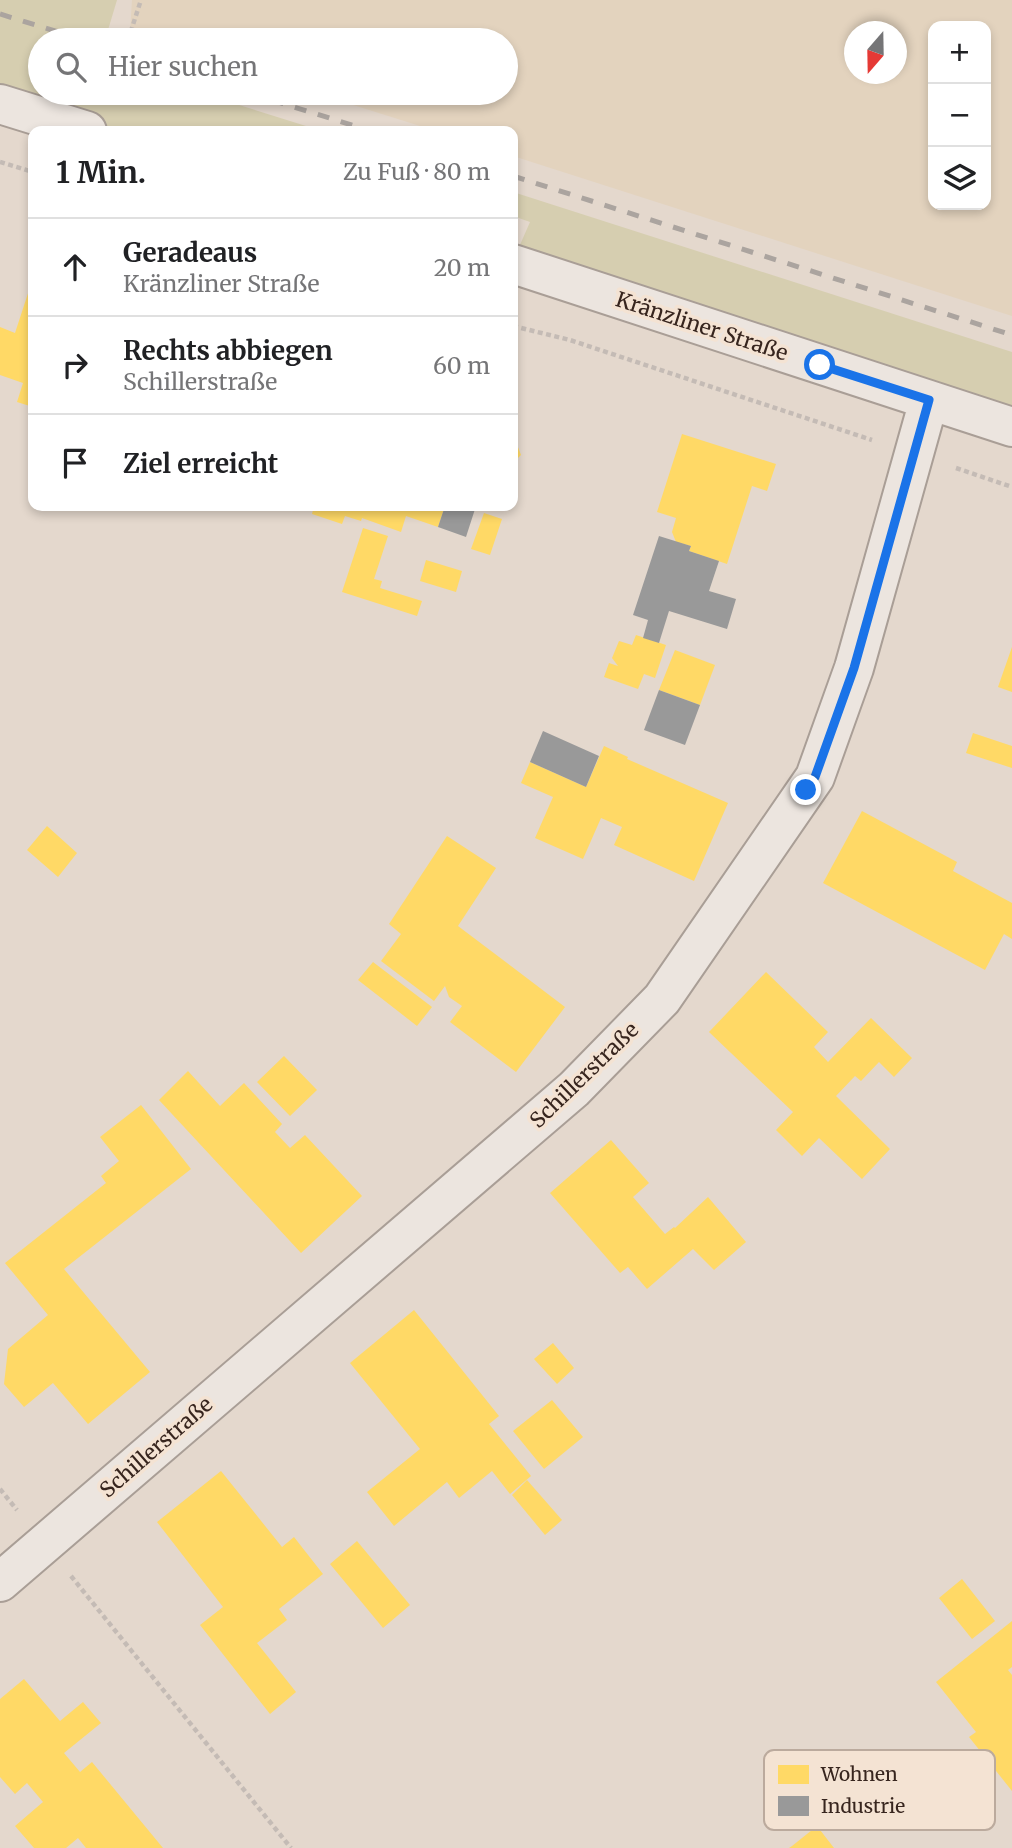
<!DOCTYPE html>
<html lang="de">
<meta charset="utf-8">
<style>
body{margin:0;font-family:Merriweather,serif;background:#f2f2f2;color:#202124}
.controls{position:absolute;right:21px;top:21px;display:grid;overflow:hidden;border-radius:14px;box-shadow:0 4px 10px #0003}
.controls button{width:63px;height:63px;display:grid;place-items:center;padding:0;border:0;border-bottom:2px solid #e0e0e0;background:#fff;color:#202124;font:35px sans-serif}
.compass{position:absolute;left:844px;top:21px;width:63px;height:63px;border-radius:50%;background:#fff;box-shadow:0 4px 10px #0003;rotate:200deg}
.stop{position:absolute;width:21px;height:21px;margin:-16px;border:5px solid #1a73e8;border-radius:50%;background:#fff}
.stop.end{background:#1a73e8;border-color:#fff;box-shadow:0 2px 7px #0008}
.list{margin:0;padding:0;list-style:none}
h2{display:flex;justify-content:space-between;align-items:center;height:91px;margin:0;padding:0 28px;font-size:30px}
h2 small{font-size:23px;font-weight:400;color:#757577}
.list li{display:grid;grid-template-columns:46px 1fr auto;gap:21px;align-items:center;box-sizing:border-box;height:98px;padding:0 28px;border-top:2px solid #e0e0e0}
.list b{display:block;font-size:26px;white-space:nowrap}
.list p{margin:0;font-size:23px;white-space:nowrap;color:#757577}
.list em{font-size:23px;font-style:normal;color:#757577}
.icon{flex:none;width:38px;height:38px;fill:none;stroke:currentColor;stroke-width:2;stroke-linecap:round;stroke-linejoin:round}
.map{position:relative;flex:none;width:1012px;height:1848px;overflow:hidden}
.search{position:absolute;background:#fff;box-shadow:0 4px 10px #0003;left:28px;top:28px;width:490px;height:77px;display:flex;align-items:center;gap:18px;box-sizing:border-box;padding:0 24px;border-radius:38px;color:#757577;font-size:26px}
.panel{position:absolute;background:#fff;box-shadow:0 4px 10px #0003;left:28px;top:126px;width:490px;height:385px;border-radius:14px}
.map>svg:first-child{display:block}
.farmland{fill:#e3d3be;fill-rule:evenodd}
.green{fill:#d6ceb0}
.homes{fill:#ffd966}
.industry{fill:#999}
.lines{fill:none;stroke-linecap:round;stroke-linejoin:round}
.minor-casing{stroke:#a99e96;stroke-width:42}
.path{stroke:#c4bbb5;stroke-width:4.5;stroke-dasharray:5 3.5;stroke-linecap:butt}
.minor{stroke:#ece5df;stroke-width:38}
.rail{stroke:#aba49f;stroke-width:5;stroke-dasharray:12 12;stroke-linecap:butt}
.route{stroke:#1a73e8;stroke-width:9}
.labels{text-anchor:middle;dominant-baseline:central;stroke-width:7;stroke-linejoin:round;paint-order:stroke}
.street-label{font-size:21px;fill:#37251e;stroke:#f4e3d3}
.key{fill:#f4e3d3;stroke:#bbaa9d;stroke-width:2}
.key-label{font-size:19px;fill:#37251e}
</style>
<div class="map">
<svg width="1012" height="1848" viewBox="0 0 1012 1848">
<rect width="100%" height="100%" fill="#e4d8cd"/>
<!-- farmland -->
<path class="farmland" d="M132,0H1012V316L513,156V131H436L315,93H506V40H152L130,33ZM933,26H986V205H933ZM855,32H897V74H855Z"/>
<!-- green -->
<path class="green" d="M0,0H117L105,40H40V93H201L322,131H124L0,92Z
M513,192L1012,352V413L516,254L530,222L513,216Z"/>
<!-- homes -->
<path class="homes" d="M33,278V407L17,402L23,383L0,375V327L15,333Z
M513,434L521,455L513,463Z
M682,434L776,464L767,491L752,486L727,564L689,551L691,546L676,542L672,532L676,518L657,512Z
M314,506H445L438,527L406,516L401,532L362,518L361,521L345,516L342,524L312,514Z
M484,513L502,519L490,555L471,549Z
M363,528L388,536L374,579L382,581L380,588L422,601L417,616L342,592Z
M426,560L462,571L456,592L420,581Z
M636,635L666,645L655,678L644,674L638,689L604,677L609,663L618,666L612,658L619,641L632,645Z
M1012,647V692L998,687Z
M675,650L715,665L700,705L659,690Z
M973,733L1012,746V768L966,753Z
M604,746L628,757L627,759L728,803L694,881L614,845L622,827L601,818L583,859L535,838L553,797L521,783L530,762L586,787Z
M862,811L957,862L953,871L1012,903V939L1004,934L985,970L823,883Z
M47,826L77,853L58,877L27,850Z
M447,836L496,868L458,926L565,1007L516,1072L450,1022L462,1006L449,997L445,986L434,1001L381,961L401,934L389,924Z
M373,962L432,1007L417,1026L358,980Z
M766,972L828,1032L814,1047L828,1062L871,1018L912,1058L894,1077L879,1062L861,1081L855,1076L836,1096L890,1149L862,1179L819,1138L802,1156L776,1130L793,1112L709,1032Z
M284,1056L317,1090L290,1116L257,1082Z
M188,1071L220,1106L244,1083L282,1124L275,1132L290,1148L305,1135L362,1196L301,1253L159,1100Z
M141,1105L191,1169L64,1269L150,1372L88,1424L53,1383L24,1407L4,1384L8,1349L48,1315L5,1263L106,1183L101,1176L119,1161L100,1137Z
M611,1140L649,1183L633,1197L665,1234L674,1227L675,1228L708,1197L746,1242L714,1270L693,1249L647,1289L628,1267L620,1273L550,1193Z
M414,1310L499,1416L489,1424L531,1476L510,1494L492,1471L459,1498L447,1482L394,1526L367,1492L420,1449L350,1363Z
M553,1343L574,1368L557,1384L534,1359Z
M552,1400L583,1437L544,1469L513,1431Z
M221,1471L282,1547L294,1537L323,1574L279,1609L287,1620L257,1643L296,1692L270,1714L200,1625L223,1607L157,1522Z
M527,1480L562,1520L545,1535L512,1495Z
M357,1541L410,1605L383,1628L330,1564Z
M962,1579L995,1621L972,1639L939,1598Z
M1012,1621V1667L1008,1670L1012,1675V1791L969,1737L976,1732L936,1682Z
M24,1679L60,1721L83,1702L101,1723L64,1753L80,1772L92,1762L163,1848H86L78,1838L66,1848H34L15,1826L43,1802L27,1783L15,1794L0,1777V1699Z
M817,1826L834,1848H789L792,1846Z"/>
<!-- industry -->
<path class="industry" d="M445,506H476L466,537L438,527Z
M659,536L691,546L689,551L719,561L709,591L736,599L727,629L669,611L659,643L643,638L648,620L633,615Z
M659,690L700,705L685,745L644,730Z
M543,731L599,756L586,787L530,762Z"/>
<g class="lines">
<defs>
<path id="minor" d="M0,104L87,131
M513,264L1012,427
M0,1582L574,1089L662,999L815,777L854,668L929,400"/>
</defs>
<!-- minor casing -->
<use href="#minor" class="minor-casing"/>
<!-- path -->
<path class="path" d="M128,40L141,0
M0,162L33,172
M513,326L570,340L872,440
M956,468L1012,487
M0,1489L17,1510
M71,1576L291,1848"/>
<!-- minor -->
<use href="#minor" class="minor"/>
<!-- rail -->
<path class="rail" d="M0,14L84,40
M249,93L371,131
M513,176L1012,335"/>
</g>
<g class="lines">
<!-- route -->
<path class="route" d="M806,790L815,777L854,668L929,400L820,365"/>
</g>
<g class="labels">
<!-- street labels -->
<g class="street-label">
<text transform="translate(702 326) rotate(18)">Kränzliner Straße</text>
<text transform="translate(584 1075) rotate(-44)">Schillerstraße</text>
<text transform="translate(156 1447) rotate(-41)">Schillerstraße</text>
</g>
</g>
<!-- legend -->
<rect x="764" y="1750" width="231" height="80" rx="10" class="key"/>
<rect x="778" y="1765" width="31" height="19" fill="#ffd966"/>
<rect x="778" y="1796" width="31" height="20" fill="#999"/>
<g class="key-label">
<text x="821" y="1781">Wohnen</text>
<text x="821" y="1813">Industrie</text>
</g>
</svg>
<div class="controls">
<button>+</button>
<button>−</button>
<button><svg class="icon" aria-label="layers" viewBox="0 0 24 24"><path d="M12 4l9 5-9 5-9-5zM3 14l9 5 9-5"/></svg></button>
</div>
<svg class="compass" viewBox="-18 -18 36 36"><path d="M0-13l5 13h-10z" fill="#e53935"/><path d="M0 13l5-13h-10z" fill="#757577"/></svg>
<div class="stop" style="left:820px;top:365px"></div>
<div class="stop end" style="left:806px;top:790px"></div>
<div class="search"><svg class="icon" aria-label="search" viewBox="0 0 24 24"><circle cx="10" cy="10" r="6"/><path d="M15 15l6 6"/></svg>Hier suchen</div>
<section class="panel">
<h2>1 Min.<small>Zu Fuß · 80 m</small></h2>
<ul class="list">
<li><svg class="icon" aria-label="ahead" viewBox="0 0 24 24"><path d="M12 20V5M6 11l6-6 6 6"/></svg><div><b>Geradeaus</b><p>Kränzliner Straße</p></div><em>20 m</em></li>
<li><svg class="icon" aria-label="right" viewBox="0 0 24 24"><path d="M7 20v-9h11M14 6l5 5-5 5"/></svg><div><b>Rechts abbiegen</b><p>Schillerstraße</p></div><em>60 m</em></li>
<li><svg class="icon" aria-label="arrive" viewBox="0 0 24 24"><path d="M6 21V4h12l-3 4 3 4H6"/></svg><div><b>Ziel erreicht</b></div></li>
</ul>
</section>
</div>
